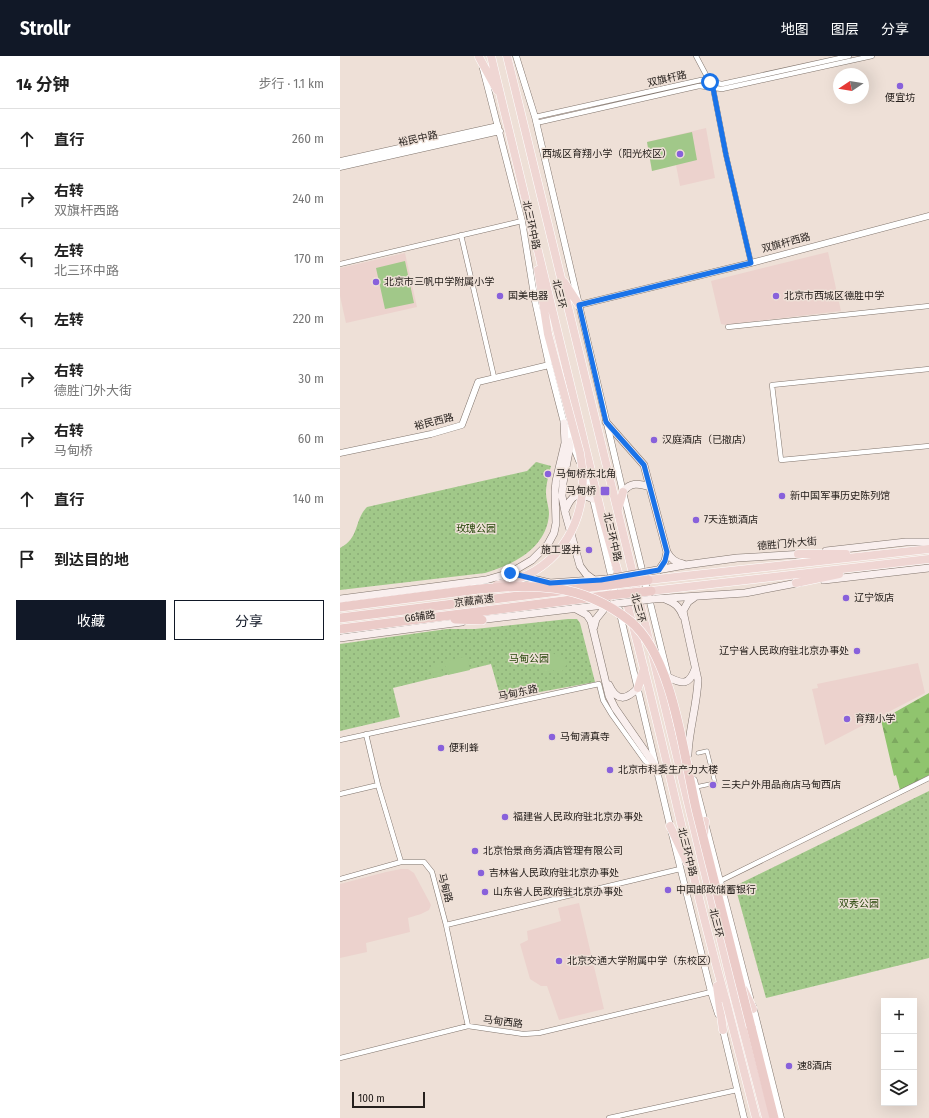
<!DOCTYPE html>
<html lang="zh">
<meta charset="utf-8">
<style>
body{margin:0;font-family:"Fira Sans Condensed","Noto Sans SC",sans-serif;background:#f6f6f6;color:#222}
.controls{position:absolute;right:12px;bottom:12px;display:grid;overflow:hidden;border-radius:0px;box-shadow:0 4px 16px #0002}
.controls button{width:36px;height:36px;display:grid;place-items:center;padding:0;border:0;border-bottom:1px solid #e0e0e0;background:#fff;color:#222;font:20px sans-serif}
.compass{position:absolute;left:493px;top:12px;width:36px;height:36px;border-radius:50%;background:#fff;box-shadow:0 4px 16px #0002;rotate:258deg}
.scale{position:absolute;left:12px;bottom:10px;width:73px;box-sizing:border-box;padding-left:4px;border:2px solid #26201d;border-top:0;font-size:11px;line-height:14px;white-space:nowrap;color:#26201d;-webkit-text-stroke:3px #eee0d7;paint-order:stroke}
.stop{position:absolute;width:12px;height:12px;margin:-9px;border:3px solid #1a73e8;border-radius:50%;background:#fff}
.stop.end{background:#1a73e8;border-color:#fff;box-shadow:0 1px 4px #0008}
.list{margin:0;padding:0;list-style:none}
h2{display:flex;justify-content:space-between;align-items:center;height:52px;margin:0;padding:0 16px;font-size:17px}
h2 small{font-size:13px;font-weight:400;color:#767676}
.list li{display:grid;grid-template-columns:26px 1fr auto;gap:12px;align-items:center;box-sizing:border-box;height:60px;padding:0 16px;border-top:1px solid #e0e0e0}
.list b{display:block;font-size:15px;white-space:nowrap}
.list p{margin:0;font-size:13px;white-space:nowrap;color:#767676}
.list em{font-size:13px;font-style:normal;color:#767676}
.actions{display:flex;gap:8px;padding:12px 16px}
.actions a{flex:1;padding:9px 0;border:1px solid #111827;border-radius:0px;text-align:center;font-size:14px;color:#111827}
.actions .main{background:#111827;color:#fff}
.icon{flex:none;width:22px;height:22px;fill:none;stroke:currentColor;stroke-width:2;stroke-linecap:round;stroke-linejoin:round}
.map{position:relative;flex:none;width:589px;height:1062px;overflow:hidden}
header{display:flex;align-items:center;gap:24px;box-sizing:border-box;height:56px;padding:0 20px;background:#111827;color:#fff}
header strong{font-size:19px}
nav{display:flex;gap:22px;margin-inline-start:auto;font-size:14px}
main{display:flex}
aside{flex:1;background:#fff}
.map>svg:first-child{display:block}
.education{fill:#ecd2cd}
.forest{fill:url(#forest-firs)}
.park{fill:url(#park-dots)}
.garden{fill:#a1c889}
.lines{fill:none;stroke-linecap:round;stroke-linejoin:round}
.pedestrian-casing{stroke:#81756d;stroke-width:4.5}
.minor-casing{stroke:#81756d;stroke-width:5.5}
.tertiary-casing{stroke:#81756d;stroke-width:7}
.secondary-casing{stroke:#81756d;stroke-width:8}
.trunk-casing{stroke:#fff;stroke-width:9}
.motorway-casing{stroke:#fff;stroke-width:10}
.pedestrian{stroke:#fff;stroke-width:3.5}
.minor{stroke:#fff;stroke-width:4.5}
.tertiary{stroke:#fff;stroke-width:6}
.secondary{stroke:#f9efee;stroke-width:7}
.trunk{stroke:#efd6d3;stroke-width:8}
.motorway{stroke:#ebcbc8;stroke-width:9}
.secondary-bridge-casing{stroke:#81756d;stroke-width:8;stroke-linecap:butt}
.trunk-bridge-casing{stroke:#fff;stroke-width:9;stroke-linecap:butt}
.motorway-bridge-casing{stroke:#fff;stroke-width:10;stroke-linecap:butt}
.secondary-bridge{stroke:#f9efee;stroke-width:7}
.trunk-bridge{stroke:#efd6d3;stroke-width:8}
.motorway-bridge{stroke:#ebcbc8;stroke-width:9}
.route{stroke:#1a73e8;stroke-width:5}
.poi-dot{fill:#8861db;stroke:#eee0d7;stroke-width:1.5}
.labels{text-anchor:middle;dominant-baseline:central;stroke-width:3;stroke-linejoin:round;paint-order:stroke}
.street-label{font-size:10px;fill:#26201d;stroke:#eee0d7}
.poi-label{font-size:10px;fill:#26201d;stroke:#eee0d7;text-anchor:start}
.park-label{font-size:10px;fill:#264609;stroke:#eee0d7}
</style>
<header>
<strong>Strollr</strong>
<nav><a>地图</a><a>图层</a><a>分享</a></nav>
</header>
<main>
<aside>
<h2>14 分钟<small>步行 · 1.1 km</small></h2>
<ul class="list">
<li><svg class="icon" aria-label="ahead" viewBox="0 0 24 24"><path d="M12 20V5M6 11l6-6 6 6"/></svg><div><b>直行</b></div><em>260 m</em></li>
<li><svg class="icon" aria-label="right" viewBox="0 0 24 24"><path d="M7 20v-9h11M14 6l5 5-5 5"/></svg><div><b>右转</b><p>双旗杆西路</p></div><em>240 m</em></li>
<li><svg class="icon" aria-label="left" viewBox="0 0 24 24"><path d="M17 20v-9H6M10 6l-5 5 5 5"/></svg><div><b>左转</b><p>北三环中路</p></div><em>170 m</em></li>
<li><svg class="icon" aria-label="left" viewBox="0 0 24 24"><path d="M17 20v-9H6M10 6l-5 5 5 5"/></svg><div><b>左转</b></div><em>220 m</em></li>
<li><svg class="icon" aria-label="right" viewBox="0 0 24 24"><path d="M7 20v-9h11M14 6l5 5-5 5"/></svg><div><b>右转</b><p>德胜门外大街</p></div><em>30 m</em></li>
<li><svg class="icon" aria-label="right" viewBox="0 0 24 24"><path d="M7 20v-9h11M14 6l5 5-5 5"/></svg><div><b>右转</b><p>马甸桥</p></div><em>60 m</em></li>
<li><svg class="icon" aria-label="ahead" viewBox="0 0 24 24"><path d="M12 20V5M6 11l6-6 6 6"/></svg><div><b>直行</b></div><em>140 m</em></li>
<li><svg class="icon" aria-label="arrive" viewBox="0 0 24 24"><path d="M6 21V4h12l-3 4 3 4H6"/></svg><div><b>到达目的地</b></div></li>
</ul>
<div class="actions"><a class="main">收藏</a><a>分享</a></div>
</aside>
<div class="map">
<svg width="589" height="1062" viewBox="0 0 589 1062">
<defs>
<pattern id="forest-firs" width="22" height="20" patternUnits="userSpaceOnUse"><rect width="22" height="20" fill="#90c46e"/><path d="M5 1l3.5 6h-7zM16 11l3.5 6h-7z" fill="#7ca85f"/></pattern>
<pattern id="park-dots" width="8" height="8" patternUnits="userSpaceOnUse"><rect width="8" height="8" fill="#a1c889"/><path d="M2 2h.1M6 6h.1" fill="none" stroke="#8aac76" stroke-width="1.8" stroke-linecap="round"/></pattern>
</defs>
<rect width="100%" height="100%" fill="#eee0d7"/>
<!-- education -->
<path class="education" d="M366,72L375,122L340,130L336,109L312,115L307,86Z
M488,196L501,255L386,269L381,268L371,225Z
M65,197L77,251L6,267L0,240V212Z
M578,607L585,637L485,689L472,633L478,632L477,628Z
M61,813H68L74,817L91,849L89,854L81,858L68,862L70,876L26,887L27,896L0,902V828L46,816Z
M239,847L264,953L219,964L207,930H201L190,923L180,888L188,884L187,875L221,865L218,852Z"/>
<!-- forest -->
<path class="forest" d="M589,637V719L560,734L556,719L554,720L541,664Z"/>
<!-- park -->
<path class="park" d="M196,406L211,410C209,418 206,428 206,437C206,444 209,451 209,458C207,492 173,509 145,517L0,534V492C20,482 14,464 27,451L187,415Z
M228,563H237L240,567L255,626L161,643L151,608L53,632L60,661L0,675V588L107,573H135Z
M589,735V902L426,942L395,830Z"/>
<!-- garden -->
<path class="garden" d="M352,76L357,104L312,115L307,86Z
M65,205L74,247L45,253L36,212Z
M210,595L228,607L220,618L211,613L207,618L201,613L203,605Z
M127,600L130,614L108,619L104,606Z
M100,608L103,620L94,622L91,610Z"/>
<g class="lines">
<defs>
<path id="pedestrian" d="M356,731L375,727L367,695L358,697"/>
<path id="minor" d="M356,0L373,32L386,99L411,207
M195,61L361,24L382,28L509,0
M196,67L359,30L382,33L532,0
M121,179L154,321
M0,208L182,165
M388,271L589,250
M589,313L432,329L441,404L589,390
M26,678L38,729L61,806H84L92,816L106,869L128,970
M0,684L259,628L263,644L272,659L305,705L313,710
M0,738L38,729
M0,823L61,806
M380,825L589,722
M106,869L340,813
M0,1002L128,970L183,978L199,977L371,936
M269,1062L397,1034"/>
<path id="tertiary" d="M176,0L195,61L283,436L328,620
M143,13L182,165L195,245L209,309L224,367L239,405
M0,105L158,70
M0,111L160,75
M239,249L411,207L589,160
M0,397L91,378L122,369L138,326L209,309
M244,418L253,443L330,770L371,936L378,958
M354,724L410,941
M413,950L441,1062
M382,970L404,1062"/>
<path id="secondary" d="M266,366L304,409L327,496C331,503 335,506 343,508
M231,385L223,427L222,440L225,456L240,510L246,518L254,524
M283,436C290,426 299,427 310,431
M225,455C231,440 236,435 253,443
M486,495L566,486H589
M319,514L325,505L327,496
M306,516L345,509L397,502L464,498
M180,520L210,527L267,523
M484,524L589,512
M0,543L146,524L170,517L192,504L208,488L214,477L216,467L215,435L216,425L225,387L224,367
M313,543L405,537L462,526
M325,543C335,547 339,550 343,560
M234,552L247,559L251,565L269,640L275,652L316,711
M138,564L264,549
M254,571L256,563L268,548
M0,582L122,566
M328,621C342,628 349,630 355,613
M269,629C277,646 286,644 298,632
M348,698C349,673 357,649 358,624L343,555L348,546L355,541"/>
<path id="trunk" d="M151,0L262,460L281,527
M167,0L310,588
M139,1L157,34
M198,214L208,278
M224,226L239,249
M278,453L283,436
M458,498H506
M308,524L589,493
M456,527L499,518
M311,535L589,503
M285,540C322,674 348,811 386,945
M313,601L395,943L426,1062
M298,632L304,612
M330,770L347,806
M364,779L365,765
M377,930L383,974
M404,934L413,953"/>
<path id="motorway" d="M0,551L131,534
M0,562L268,529
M115,563L142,564
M0,573L271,539
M411,971L434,1062"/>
</defs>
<!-- pedestrian casing -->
<use href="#pedestrian" class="pedestrian-casing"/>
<!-- minor casing -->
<use href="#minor" class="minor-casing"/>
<!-- tertiary casing -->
<use href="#tertiary" class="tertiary-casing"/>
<!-- secondary casing -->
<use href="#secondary" class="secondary-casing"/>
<!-- trunk casing -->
<use href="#trunk" class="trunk-casing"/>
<!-- motorway casing -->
<use href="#motorway" class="motorway-casing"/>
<!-- pedestrian -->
<use href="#pedestrian" class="pedestrian"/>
<!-- minor -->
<use href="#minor" class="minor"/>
<!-- tertiary -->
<use href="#tertiary" class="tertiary"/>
<!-- secondary -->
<use href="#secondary" class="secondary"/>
<!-- trunk -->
<use href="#trunk" class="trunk"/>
<!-- motorway -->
<use href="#motorway" class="motorway"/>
<defs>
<path id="secondary-bridge" d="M267,523L306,516
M273,548L313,543"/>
<path id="trunk-bridge" d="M157,529C222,516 252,461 240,397L208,278
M386,945L416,1062"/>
<path id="motorway-bridge" d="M268,529L308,524
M131,534C191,528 240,525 290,565C334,601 344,704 357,757C375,828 393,900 411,971
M271,539L311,535"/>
</defs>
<!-- secondary-bridge casing -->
<use href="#secondary-bridge" class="secondary-bridge-casing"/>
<!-- trunk-bridge casing -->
<use href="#trunk-bridge" class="trunk-bridge-casing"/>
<!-- motorway-bridge casing -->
<use href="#motorway-bridge" class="motorway-bridge-casing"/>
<!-- secondary-bridge -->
<use href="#secondary-bridge" class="secondary-bridge"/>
<!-- trunk-bridge -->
<use href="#trunk-bridge" class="trunk-bridge"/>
<!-- motorway-bridge -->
<use href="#motorway-bridge" class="motorway-bridge"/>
</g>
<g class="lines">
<!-- route -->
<path class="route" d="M170,517L210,527L261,524L319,514L325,505L327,496L304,409L266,366L239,249L411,207L386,99L373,32L370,26"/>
</g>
<!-- markers -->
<g class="poi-dot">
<circle cx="560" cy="30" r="4"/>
<circle cx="340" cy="98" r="4"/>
<circle cx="36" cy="226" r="4"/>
<circle cx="160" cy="240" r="4"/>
<circle cx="436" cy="240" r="4"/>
<circle cx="314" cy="384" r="4"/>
<circle cx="208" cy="418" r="4"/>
<rect x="260" y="430" width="10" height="10" rx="2"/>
<circle cx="442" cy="440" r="4"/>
<circle cx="356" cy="464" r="4"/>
<circle cx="249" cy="494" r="4"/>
<circle cx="506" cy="542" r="4"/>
<circle cx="517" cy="595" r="4"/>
<circle cx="507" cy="663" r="4"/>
<circle cx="212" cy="681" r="4"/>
<circle cx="101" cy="692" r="4"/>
<circle cx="270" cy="714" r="4"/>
<circle cx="373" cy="729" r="4"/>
<circle cx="165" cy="761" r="4"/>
<circle cx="135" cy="795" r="4"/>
<circle cx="141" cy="817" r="4"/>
<circle cx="328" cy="834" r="4"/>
<circle cx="145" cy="836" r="4"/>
<circle cx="219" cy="905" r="4"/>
<circle cx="449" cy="1010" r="4"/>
</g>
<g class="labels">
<!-- street labels -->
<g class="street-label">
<text transform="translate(327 23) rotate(-13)">双旗杆路</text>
<text transform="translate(78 83) rotate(-12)">裕民中路</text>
<text transform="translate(191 169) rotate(78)">北三环中路</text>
<text transform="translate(446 187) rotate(-15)">双旗杆西路</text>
<text transform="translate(219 238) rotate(76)">北三环</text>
<text transform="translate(94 366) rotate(-14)">裕民西路</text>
<text transform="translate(272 481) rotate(77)">北三环中路</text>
<text transform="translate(447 488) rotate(-5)">德胜门外大街</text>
<text transform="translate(134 545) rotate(-7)">京藏高速</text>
<text transform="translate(298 552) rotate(75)">北三环</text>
<text transform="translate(80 561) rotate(-8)">G6辅路</text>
<text transform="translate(178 637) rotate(-12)">马甸东路</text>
<text transform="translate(347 796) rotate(76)">北三环中路</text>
<text transform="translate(105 832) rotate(75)">马甸路</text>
<text transform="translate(376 867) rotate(76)">北三环</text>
<text transform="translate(163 966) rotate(7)">马甸西路</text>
</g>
<!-- poi labels -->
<g class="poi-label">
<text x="560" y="42" text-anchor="middle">便宜坊</text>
<text x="332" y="98" text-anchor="end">西城区育翔小学（阳光校区）</text>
<text x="44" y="226">北京市三帆中学附属小学</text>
<text x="168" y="240">国美电器</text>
<text x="444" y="240">北京市西城区德胜中学</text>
<text x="322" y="384">汉庭酒店（已撤店）</text>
<text x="216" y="418">马甸桥东北角</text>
<text x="256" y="435" text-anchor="end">马甸桥</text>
<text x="450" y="440">新中国军事历史陈列馆</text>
<text x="364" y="464">7天连锁酒店</text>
<text x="241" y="494" text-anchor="end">施工竖井</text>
<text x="514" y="542">辽宁饭店</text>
<text x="509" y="595" text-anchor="end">辽宁省人民政府驻北京办事处</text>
<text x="515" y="663">育翔小学</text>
<text x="220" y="681">马甸清真寺</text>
<text x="109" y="692">便利蜂</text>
<text x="278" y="714">北京市科委生产力大楼</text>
<text x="381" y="729">三夫户外用品商店马甸西店</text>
<text x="173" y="761">福建省人民政府驻北京办事处</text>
<text x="143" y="795">北京怡景商务酒店管理有限公司</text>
<text x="149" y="817">吉林省人民政府驻北京办事处</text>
<text x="336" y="834">中国邮政储蓄银行</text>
<text x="153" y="836">山东省人民政府驻北京办事处</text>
<text x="227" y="905">北京交通大学附属中学（东校区）</text>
<text x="457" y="1010">速8酒店</text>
</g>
<!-- park labels -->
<g class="park-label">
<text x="136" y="473">玫瑰公园</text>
<text x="189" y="603">马甸公园</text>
<text x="519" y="848">双秀公园</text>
</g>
</g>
</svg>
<div class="controls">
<button>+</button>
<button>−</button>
<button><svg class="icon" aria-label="layers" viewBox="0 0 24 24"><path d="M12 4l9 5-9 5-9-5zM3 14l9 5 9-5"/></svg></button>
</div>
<svg class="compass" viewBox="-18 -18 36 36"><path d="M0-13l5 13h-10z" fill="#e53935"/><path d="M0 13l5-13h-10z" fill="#767676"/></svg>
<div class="scale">100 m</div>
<div class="stop" style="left:370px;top:26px"></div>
<div class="stop end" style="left:170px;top:517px"></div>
</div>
</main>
